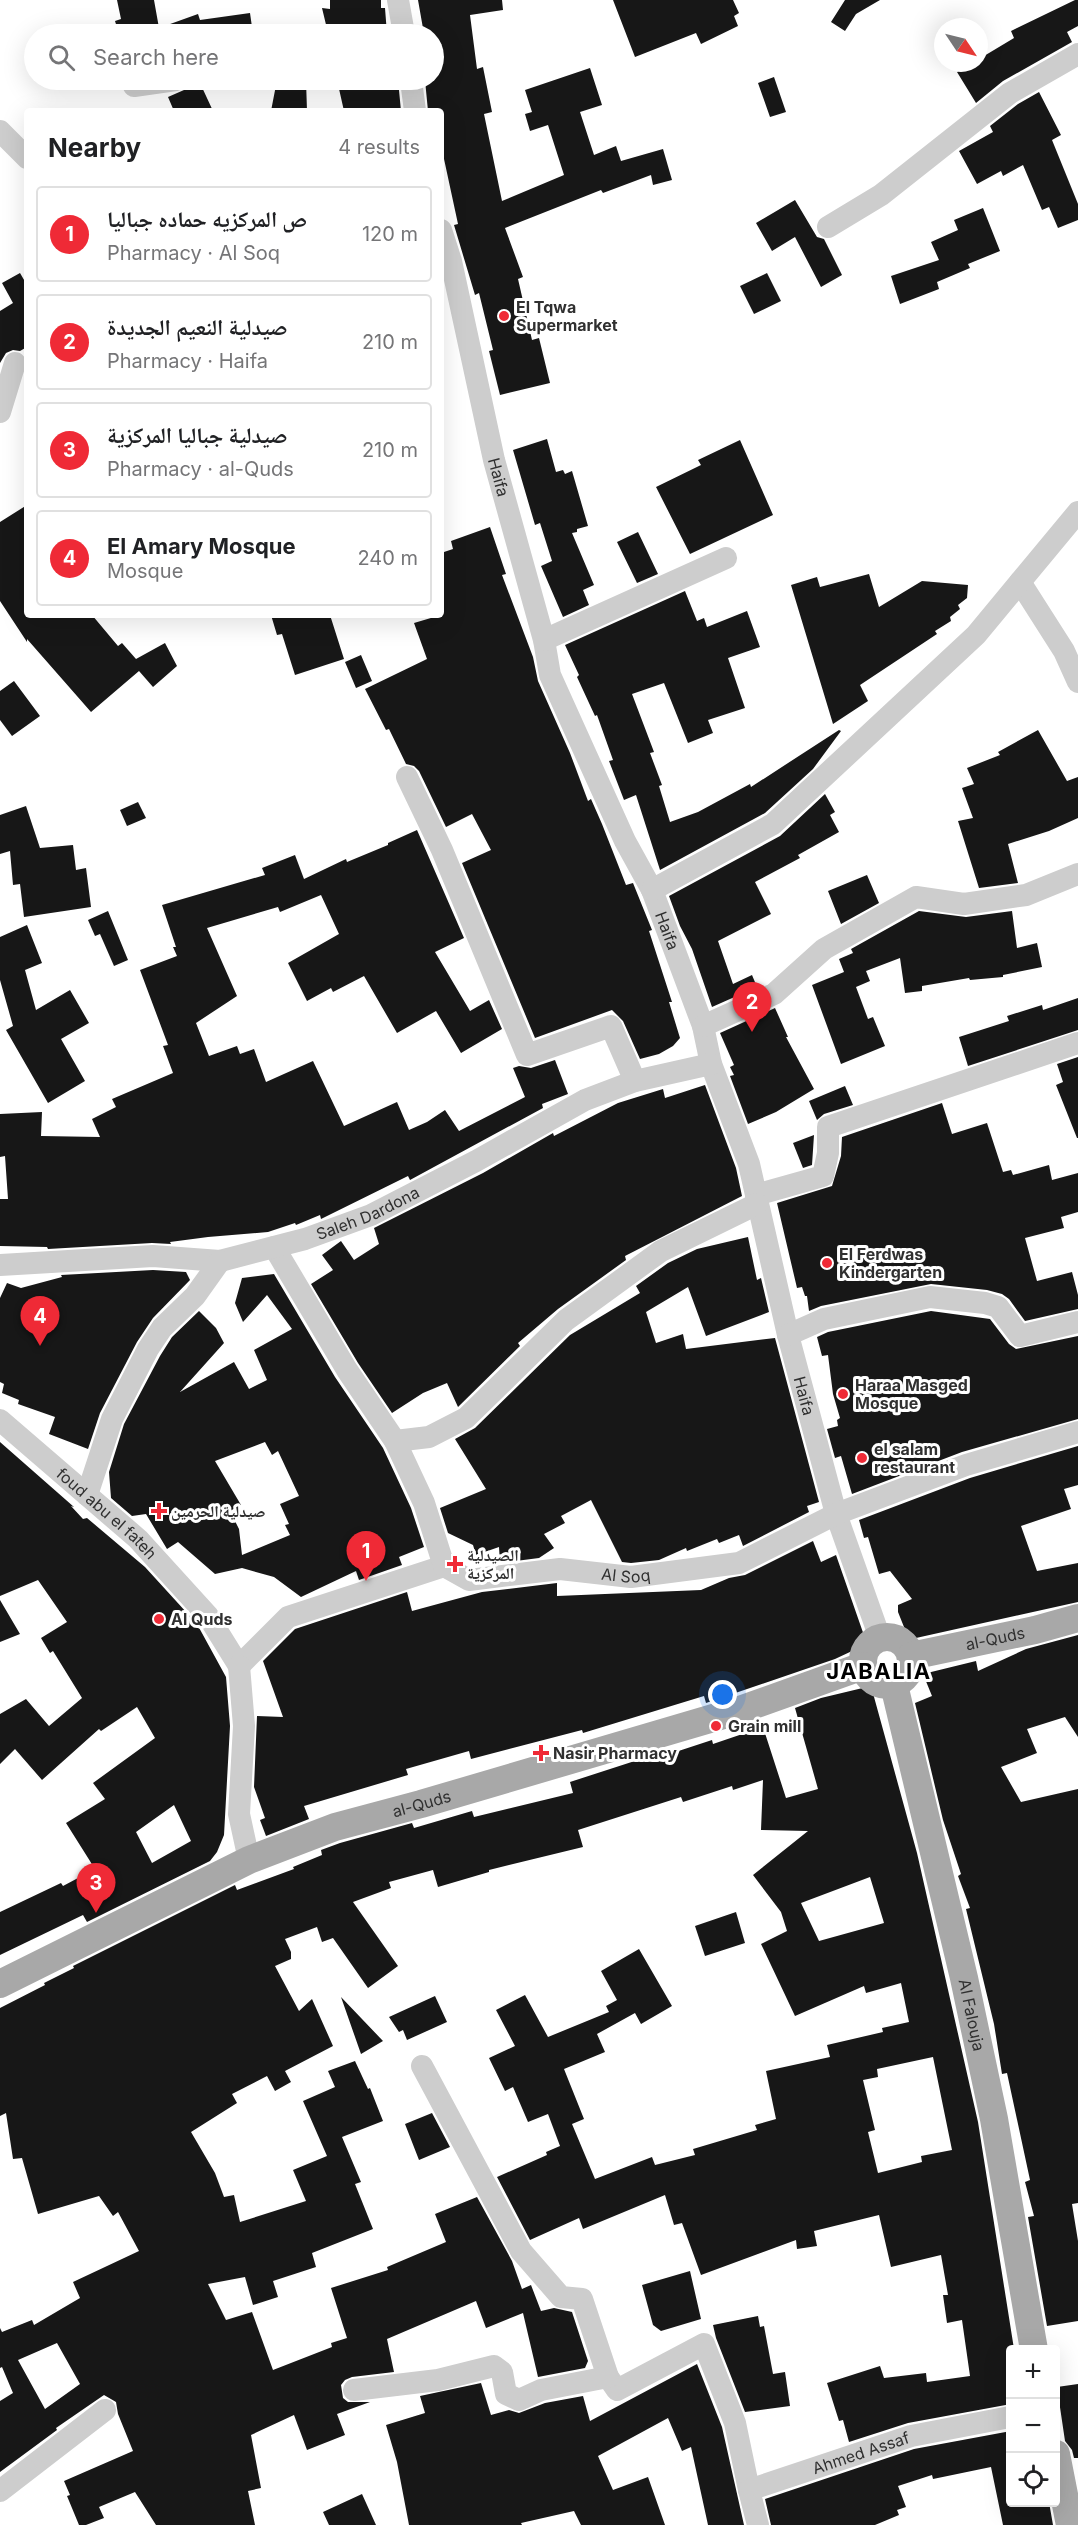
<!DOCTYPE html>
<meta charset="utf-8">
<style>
body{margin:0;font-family:Inter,"Noto Naskh Arabic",sans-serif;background:#f6f6f6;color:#202124}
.controls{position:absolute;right:18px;bottom:18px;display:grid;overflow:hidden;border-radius:6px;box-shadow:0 6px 24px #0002}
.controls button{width:54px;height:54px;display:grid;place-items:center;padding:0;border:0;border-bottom:2px solid #e0e0e0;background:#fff;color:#202124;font:30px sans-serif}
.compass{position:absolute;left:934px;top:18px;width:54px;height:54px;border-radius:50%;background:#fff;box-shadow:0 6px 24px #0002;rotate:125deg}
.you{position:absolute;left:723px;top:1695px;width:21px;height:21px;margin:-15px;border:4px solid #fff;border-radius:50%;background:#1a73e8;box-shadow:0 0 0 9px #1a73e833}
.badge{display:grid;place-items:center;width:39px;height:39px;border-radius:50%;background:#ef2a36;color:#fff;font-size:20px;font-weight:700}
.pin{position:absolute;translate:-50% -50px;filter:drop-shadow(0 2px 3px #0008)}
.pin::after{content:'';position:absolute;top:32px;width:21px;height:18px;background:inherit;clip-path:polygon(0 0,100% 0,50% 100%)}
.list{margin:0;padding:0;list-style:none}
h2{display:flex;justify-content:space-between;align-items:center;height:78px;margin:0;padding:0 24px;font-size:26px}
h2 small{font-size:20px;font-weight:400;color:#757577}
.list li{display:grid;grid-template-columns:39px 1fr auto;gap:18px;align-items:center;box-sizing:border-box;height:96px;margin:0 12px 12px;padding:0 12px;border:2px solid #e0e0e0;border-radius:6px}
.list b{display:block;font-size:22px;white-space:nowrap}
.list p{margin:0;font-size:20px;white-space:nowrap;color:#757577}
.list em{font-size:20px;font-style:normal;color:#757577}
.icon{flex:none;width:33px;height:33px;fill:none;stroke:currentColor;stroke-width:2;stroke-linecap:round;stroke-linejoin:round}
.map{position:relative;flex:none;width:1078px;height:2525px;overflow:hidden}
.search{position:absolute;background:#fff;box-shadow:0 6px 24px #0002;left:24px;top:24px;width:420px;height:66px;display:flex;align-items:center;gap:15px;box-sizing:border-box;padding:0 21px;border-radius:33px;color:#757577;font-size:22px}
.panel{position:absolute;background:#fff;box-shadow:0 6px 24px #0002;left:24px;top:108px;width:420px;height:510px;border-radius:6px}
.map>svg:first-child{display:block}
.building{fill:#171717;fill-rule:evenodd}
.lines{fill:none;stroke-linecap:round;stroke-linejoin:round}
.minor{stroke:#cdcdcd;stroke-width:22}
.major{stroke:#a8a8a8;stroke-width:28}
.poi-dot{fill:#ef2a36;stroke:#fff;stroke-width:2}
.labels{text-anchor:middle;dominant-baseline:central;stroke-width:6;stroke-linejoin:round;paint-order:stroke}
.poi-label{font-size:16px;font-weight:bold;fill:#303030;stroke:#fff;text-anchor:start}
.street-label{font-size:16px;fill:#303030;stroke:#fff}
.district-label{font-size:22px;font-weight:bold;letter-spacing:1.5px;fill:#000;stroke:#fff}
</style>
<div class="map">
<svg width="1078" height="2525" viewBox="0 0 1078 2525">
<rect width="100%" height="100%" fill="#fff"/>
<!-- building -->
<path class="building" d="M117,0H154L159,28L198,14L200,20L250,13L253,34H119L115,21L121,19Z
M330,0H381V8H385L387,34L328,33L322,8L330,9Z
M418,0H502L503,10L470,15L477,69L483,67L492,112L484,114L502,201L564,175L548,125L530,131L525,114L532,112L525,90L590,68L602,105L580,112L594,155L616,146L621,161L663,149L672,180L653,185L651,175L603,193L601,190L505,228L523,277L518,279L532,340L539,338L550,383L500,395L489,351L493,350L479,293L475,295L454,225L458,224L441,145V111H428L425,80H434V34H424Z
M613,0H733L739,13L734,16L738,26L701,44L696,33L635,57Z
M845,0H880L856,14L845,31L831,22Z
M1075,0H1078V26L1067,32L1072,42L1003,81L976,103L957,72L973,63H979V59L1014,38L1011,31Z
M774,77L786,112L770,117L758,83Z
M277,80H306L307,111H271Z
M337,80H398L401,111H344Z
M200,83L213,111H174L168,97Z
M1039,92L1061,135L1052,140L1078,204V220L1058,228L1049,207L1042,210L1023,165L1003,176L1001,171L977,184L959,151L993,132L990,126L1018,104Z
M795,200L817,237L824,239L842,275L821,287L795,237L772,251L756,223Z
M983,208L1000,251L968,264L970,268L937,282L939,289L900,304L891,276L939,260L931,242L958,230L954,220Z
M20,273L27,285V347L20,351L13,350L6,353L0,363V311L13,303L2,283Z
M767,273L781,301L754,314L740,286Z
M547,439L556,472L563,470L565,474L572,471L588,526L577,529V532L572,533L594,585L583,590L589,605L563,617L541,566L552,561L540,523L535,525L513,450Z
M740,440L773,515L690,554L656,487L701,465L698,460Z
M27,505V615H92L118,646L122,643L136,659L165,643L177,666L153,687L139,671L91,712L27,639V642L0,601V522Z
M490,527L506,574L502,575L533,657L538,681L570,753L588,801L591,799L602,824L626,885L633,883L652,930L649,931L672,1002H669L680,1038L673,1046L659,1054L640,1059L623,1021L612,1010L535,1038L462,863L491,850L472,814L446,827L419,771L414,766L406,764L389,729L386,730L365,689L427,659L414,623L441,615V553L453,549L451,541Z
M638,532L658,574L637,583L617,542Z
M869,574L879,607L922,581L968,585L967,598L958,605L960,609L950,617L951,621L935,631L937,634L860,685L868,701L833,724L791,585L817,577L820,587Z
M685,591L697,621L704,618L707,627L747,611L760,647L728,658L745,708L708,720L713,733L688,743L664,683L632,694L654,752L650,753L662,785L659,786L670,822L698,812L750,784L751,787L839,730L841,731L813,769L765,813L660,870L636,795L624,800L609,761L613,760L597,715L595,716L577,677L579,675L565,645Z
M271,615H330L344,659L295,675L282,634L277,635Z
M361,655L372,681L356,688L345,662Z
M14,681L40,716L12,736L0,720V691Z
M1038,730L1067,781L1078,777V818L1049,831L1008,844L1018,883L979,888L958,821L973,818L962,788L974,784L967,768L1000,755L998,752Z
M825,794L835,812L830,815L839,832L798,855L800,858L755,882L771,914L718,941L733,984L752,975L757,987L712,1007L692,949L680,926L669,896L780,836Z
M138,802L146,818L127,826L120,810Z
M26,806L40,848L73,845L76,870L86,868L91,907L24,917L20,884L13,885L10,851L0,854V815Z
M417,830L464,938L435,952L470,1011L489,1000L502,1029L461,1053L436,1011L397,1033L364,976L333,992L331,988L307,1001L288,963L339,934L321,895L280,912L278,907L207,928L237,996L196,1023L209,1056L237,1046L240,1054L254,1049L266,1082L313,1061L344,1126L397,1102L409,1130L427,1122L445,1110L459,1131L525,1097L513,1068L519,1066L531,1068L555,1060L568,1094L542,1104L543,1108L410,1180L408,1176L321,1219L320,1215L296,1225L295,1223L268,1232L208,1237L170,1242L171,1244L152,1243L48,1249L47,1247L0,1246V1199H8L5,1156L0,1157V1114L42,1112L41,1136L100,1137L92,1119L116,1107L112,1099L173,1073L163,1046L168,1045L140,970L177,956L173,947H176L162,905L265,875L262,868L295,855L304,879L346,859L347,862L388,845V843Z
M867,875L879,903L841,924L828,891Z
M108,911L128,960L114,966L100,934L95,936L88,920Z
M919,911L966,917L1012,911L1017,948L1037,943L1042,967L1003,975V977L970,980L969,978L922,986V991L905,993L900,958L866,971L870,981L856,987L868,1019L873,1017L885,1046L841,1064L812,985L844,972L839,959L853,953L851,949Z
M27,925L42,963L25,970L36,1010L70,990L89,1023L61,1039L85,1081L48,1103L6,1030L13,1026L0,980V937Z
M1078,998V1030L968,1066L959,1037L1009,1021L1007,1016L1042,1005L1043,1010Z
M775,1008L788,1037H786L814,1089L776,1112L748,1124L730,1076L734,1075L730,1067L734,1065L720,1033Z
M1078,1057V1138H1077L1056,1085L1063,1082L1057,1064Z
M705,1085L736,1168L742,1196L625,1256L626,1260L558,1309L518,1343L520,1346L458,1407L447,1383L423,1393L392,1413L358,1363L311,1284L333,1270L322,1255L341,1241L354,1260L379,1244L374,1228L483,1173L553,1133L554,1136L618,1103L663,1089L665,1098Z
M845,1086L853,1105L824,1114L817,1120L809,1101Z
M942,1103L952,1134L987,1123L1003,1172L1011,1170L1013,1175L1049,1165L1052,1180L1078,1173V1212L1061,1217L1064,1228L1025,1238L1037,1281L1072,1272L1078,1295V1309L1025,1321L1009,1299L1002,1294L987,1290L931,1284L821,1306L809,1311L807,1296H805L802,1287L797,1288L777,1203L832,1186L841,1156L842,1137Z
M814,1135L812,1165L803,1168L793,1143Z
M748,1237L757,1280L761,1278L769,1312L706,1336L688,1287L646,1312L656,1343L683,1334L686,1349L775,1338L819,1502L807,1506L809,1512L743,1546L739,1535L719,1543L717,1539L687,1551L686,1548L659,1560L631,1563L622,1562L591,1500L561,1516L565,1523L544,1534L554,1548L539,1558L500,1563L499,1547L476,1555L473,1545L448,1533L440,1508L486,1489L455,1439L475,1428L570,1335L640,1293L636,1286L668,1263L697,1249Z
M153,1270L186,1272L190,1280L153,1318L137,1342L100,1413L88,1449L49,1434L55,1417L18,1404L19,1400L2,1393L4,1384L0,1382V1298L7,1283L21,1288L62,1277L61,1275Z
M274,1274L335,1377L383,1448L411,1508L424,1547L399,1557L402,1565L359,1580L356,1571L301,1597L274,1577L242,1568L215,1574L178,1542L167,1549L146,1514L132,1516L111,1498L109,1472L124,1424L160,1356L172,1337L199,1311L216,1328L224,1343L180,1392L234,1362L249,1389L267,1380L254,1350L292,1329L267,1295L243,1322L235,1303L242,1278ZM265,1442L272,1455L278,1451L299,1496L280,1504L289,1524L285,1525L290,1535L242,1555L239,1529L230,1511L241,1505L215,1461Z
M931,1311L990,1319L1009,1344L1016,1349L1078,1336V1419L962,1452L852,1494L841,1456L835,1458L827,1429L838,1426L837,1420L840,1418L833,1394L828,1355L822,1356L817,1337L828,1332Z
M0,1442L74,1507L71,1506L83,1519L87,1518L145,1567L197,1624L226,1677L230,1726L224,1835L217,1852L210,1861L87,1922L83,1915L0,1955V1912L61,1883L63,1886L95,1869L66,1823L105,1799L93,1783L155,1738L137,1707L101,1731L99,1729L42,1780L15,1749L0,1764V1714L26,1699L49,1726L82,1698L53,1651L50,1653L41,1638L67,1622L38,1580L0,1596ZM174,1805L191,1841L152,1863L136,1832Z
M1078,1446V1485L1064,1489L1071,1509L1021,1526L1037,1571L1078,1563V1602L916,1638L908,1637L898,1612V1605L912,1599L890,1571L879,1574L868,1537L864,1538L859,1520L970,1478Z
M813,1541L821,1562L836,1555L867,1644L835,1659L706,1703L704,1696L583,1733L582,1730L471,1759L469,1751L406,1769L408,1775L304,1806L309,1819L266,1836L260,1820L265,1818L254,1787L257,1716L283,1717L263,1661L295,1629L407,1592L412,1611L482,1592L557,1583V1596L701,1590L729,1578L745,1575Z
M0,1600L20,1634L0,1642Z
M1078,1635V1737L1065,1717L1027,1729L1037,1753L1001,1767L1021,1802L1078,1789V2203L1072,2204L1078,2241V2321L1047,2326L1028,2217L1034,2216L1025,2182L1030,2180L1007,2073L1002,2074L994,2024L966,1909L970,1908L958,1876L961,1874L943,1820L915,1703L932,1696L923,1674L976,1661L978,1671L1026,1649Z
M871,1686L917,1853L978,2122L1014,2349H1011V2404L908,2423L849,2442L843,2420L839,2421L827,2383L880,2366L884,2378L926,2373L927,2382L970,2376L962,2320L947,2323L943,2295H948L941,2255L891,2267L879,2215L814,2231L817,2246L797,2249L796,2240L701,2275L682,2223L674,2225L665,2195L583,2229L579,2218L530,2240L497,2177L547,2155L546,2152L560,2146L548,2114L528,2122L513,2087L505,2091L489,2058L515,2046L496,2010L525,1995L548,2037L609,2012L606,2006L617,2000L601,1971L639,1949L672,2006L641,2024L635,2013L597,2034L605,2052L564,2069L584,2119L572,2124L595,2179L652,2157L655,2165L695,2155L693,2149L757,2130L755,2125L776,2119L766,2071L830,2057L827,2045L883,2032L882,2028L909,2022L901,1983L866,1993L864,1986L795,2016L761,1944L787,1931L781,1912L753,1875L808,1831L761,1830L763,1780L733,1790L732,1786L683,1802L681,1797L578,1830L583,1847L489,1870V1872L438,1887L433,1870L389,1882L391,1888L353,1902L398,1966L368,1988L333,1938L322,1942L317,1927L285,1939L291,1952V1959L275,1966L299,2011L312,1999L333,2046L285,2071L291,2082L275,2091L267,2076L232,2094L237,2103L191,2132L215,2173L224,2197L234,2195L240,2222L306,2201L293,2170L327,2156L303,2101L335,2087L328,2071L355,2061L368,2089L370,2088L383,2121L342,2137L361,2182L355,2184L373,2229L312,2253L316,2267L273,2281L278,2297L253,2305L245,2277L208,2284L226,2320L252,2312L273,2370L332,2347L331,2343L347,2338L331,2288L388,2270L387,2267L446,2242L435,2214L477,2197L512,2261L522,2289L531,2285L541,2311L554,2308L572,2312L588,2361L585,2368L538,2377L523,2313L486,2328L476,2301L387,2339L394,2372L352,2377L345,2380L341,2385L343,2398L348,2402H370L337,2414L345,2435L307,2450L294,2415L251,2435L261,2488L248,2491L255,2525H156L135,2492L99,2507L104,2518L86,2525H79L67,2496L70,2495L64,2481L133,2451L118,2414L116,2402L104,2395L56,2428L57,2430L0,2472V2401L13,2393L2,2367L0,2368V2328L2,2332L32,2320L34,2325L80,2298L73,2282L139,2251L118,2212L113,2216L99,2196L38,2214L22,2158L13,2159L6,2113L0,2116V2008L45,1985L44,1983L74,1968L73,1966L235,1885L237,1890L294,1869L293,1867L322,1855L321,1850L340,1843L412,1823L414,1828L472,1811L474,1817L573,1793L570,1782L644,1758L645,1762L712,1740L713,1744L763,1727L786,1798L818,1789L795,1708L821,1698ZM870,1877L884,1923L819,1941L801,1903ZM933,2057L952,2150L921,2156L922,2162L878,2173L868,2132L875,2130L863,2080L878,2077L877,2069ZM57,2343L80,2384L45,2409L18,2360Z
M736,1912L745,1943L705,1956L695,1926Z
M435,1996L447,2022L407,2040L403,2030L399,2032L389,2017Z
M341,1997L383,2041L361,2054Z
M432,2113L450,2147L419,2160L405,2124Z
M690,2271L701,2319L661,2331L653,2325L642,2285Z
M758,2316L760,2327L764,2326L773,2374L785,2372L790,2406L745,2412L716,2338L713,2325Z
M697,2364L722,2427L744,2525H708L691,2447L682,2451L668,2418L598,2456L613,2490L648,2477L665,2525H581L574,2511L521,2523L522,2525H409L397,2462L386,2425L425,2413L420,2396L481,2383L491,2415L509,2410L519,2413L545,2403L583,2396L590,2421Z
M1078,2384V2458H1074L1072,2450L1065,2441L1057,2387Z
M1011,2431V2502H1049L1053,2525H1003L991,2467L933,2479L932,2475L898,2486L906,2507L897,2510L899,2515L875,2525H771L765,2499L914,2449Z
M362,2494L376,2525H329L323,2512Z"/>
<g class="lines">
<!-- minor -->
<g class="minor">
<path d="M398,0L404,34"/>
<path d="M411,80L415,111"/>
<path d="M134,86L176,80"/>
<path d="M0,131L27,158"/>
<path d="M828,227L881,195L1010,93L1078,54"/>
<path id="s1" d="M441,230L451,261L494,460L544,640L550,675L625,841L652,890L703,1026L711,1064L749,1164L788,1335L836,1514L880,1638"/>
<path d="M0,412L15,363"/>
<path d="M1020,582L1064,651L1078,682"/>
<path d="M544,640L726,558"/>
<path d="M407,777L442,850L527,1055L611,1026L635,1081"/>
<path d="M652,890L773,824L976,635L1078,512"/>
<path d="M703,1026L774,994L824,949L916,897L964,904L1026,895L1078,874"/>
<path d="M756,1195L823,1176L828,1153V1127L1078,1043"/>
<path d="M274,1247L347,1370L395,1441"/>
<path id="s2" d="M0,1265L153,1256L220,1261L305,1239L371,1215L476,1161L585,1100L635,1081L711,1064"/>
<path d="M788,1335L824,1319L930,1297L985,1303L998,1307L1020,1336L1078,1322"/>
<path id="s3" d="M0,1420L138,1539L208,1616L239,1666L288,1617L444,1566L469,1580L560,1569L631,1577L739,1563L836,1514L966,1465L1078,1432"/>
<path d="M87,1495L112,1419L148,1349L162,1328L195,1296L220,1261"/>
<path d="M444,1566L424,1503L395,1441L429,1437L466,1418L566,1320L661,1251L757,1204"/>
<path d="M239,1666L244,1726L239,1814L249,1860"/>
<path d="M422,2066L521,2251L561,2297L582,2299L608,2377L617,2390L704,2344L735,2423L749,2490"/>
<path d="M354,2390L438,2380L494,2366L502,2372L506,2394L519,2400L541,2390L608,2377"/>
<path d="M0,2491L105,2410"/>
<path id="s4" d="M758,2525L749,2490L911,2436L1010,2417"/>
</g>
<!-- major -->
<g class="major">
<circle cx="887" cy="1661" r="24"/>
<path id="s5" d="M911,1656L1035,1630L1078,1618"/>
<path id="s6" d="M894,1685L964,1978L994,2119L1034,2350"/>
<path id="s7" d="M0,1984L249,1860L335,1827L421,1804L737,1711L863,1666"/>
<path d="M1056,2454L1070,2525"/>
</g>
</g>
<!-- markers -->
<g class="poi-dot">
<circle cx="504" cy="316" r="6"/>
<circle cx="827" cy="1263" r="6"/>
<circle cx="843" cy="1394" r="6"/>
<circle cx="862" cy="1458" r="6"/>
<path d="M156 1502h6v6h6v6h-6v6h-6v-6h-6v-6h6z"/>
<path d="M452 1555h6v6h6v6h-6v6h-6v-6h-6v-6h6z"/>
<circle cx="159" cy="1619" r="6"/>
<circle cx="716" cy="1726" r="6"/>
<path d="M538 1744h6v6h6v6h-6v6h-6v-6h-6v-6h6z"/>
</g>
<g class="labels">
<!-- poi labels -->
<g class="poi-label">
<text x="516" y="307">El Tqwa<tspan x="516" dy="18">Supermarket</tspan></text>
<text x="839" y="1254">El Ferdwas<tspan x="839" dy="18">Kindergarten</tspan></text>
<text x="855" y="1385">Haraa Masged<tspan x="855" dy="18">Mosque</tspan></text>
<text x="874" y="1449">el salam<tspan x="874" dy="18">restaurant</tspan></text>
<text x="171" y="1511">صيدلية الحرمين</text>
<text x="467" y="1555">الصيدلية<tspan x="467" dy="18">المركزية</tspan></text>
<text x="171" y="1619">Al Quds</text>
<text x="728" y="1726">Grain mill</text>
<text x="553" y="1753">Nasir Pharmacy</text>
</g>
<!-- street labels -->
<g class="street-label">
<text stroke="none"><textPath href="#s1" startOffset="254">Haifa</textPath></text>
<text stroke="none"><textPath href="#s1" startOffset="740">Haifa</textPath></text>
<text stroke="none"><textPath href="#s2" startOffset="376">Saleh Dardona</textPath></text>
<text stroke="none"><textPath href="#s1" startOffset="1226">Haifa</textPath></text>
<text stroke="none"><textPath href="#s3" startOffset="142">foud abu el fateh</textPath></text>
<text stroke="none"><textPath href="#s3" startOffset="765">Al Soq</textPath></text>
<text stroke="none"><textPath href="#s5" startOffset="86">al-Quds</textPath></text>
<text stroke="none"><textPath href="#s7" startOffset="460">al-Quds</textPath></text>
<text stroke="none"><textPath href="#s6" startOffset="339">Al Falouja</textPath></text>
<text stroke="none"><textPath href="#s4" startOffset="154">Ahmed Assaf</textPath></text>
</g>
<!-- district labels -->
<g class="district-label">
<text x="879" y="1671">JABALIA</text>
</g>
</g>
</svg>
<div class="controls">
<button>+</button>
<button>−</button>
<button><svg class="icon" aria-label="locate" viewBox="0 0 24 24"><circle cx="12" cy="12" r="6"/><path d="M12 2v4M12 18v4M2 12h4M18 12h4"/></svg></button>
</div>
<svg class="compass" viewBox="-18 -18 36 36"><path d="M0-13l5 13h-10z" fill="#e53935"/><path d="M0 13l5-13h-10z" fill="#757577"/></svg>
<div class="you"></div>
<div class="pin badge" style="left:366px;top:1581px">1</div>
<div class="pin badge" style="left:752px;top:1032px">2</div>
<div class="pin badge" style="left:96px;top:1913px">3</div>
<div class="pin badge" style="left:40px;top:1346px">4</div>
<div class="search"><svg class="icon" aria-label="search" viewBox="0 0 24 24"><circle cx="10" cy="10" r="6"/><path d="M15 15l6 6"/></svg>Search here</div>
<section class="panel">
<h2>Nearby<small>4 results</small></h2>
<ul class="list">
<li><span class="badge">1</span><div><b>ص المركزيه حماده جباليا</b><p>Pharmacy · Al Soq</p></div><em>120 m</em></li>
<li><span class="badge">2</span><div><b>صيدلية النعيم الجديدة</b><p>Pharmacy · Haifa</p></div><em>210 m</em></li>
<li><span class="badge">3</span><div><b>صيدلية جباليا المركزية</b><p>Pharmacy · al-Quds</p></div><em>210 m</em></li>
<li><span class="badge">4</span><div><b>El Amary Mosque</b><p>Mosque</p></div><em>240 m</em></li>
</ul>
</section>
</div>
